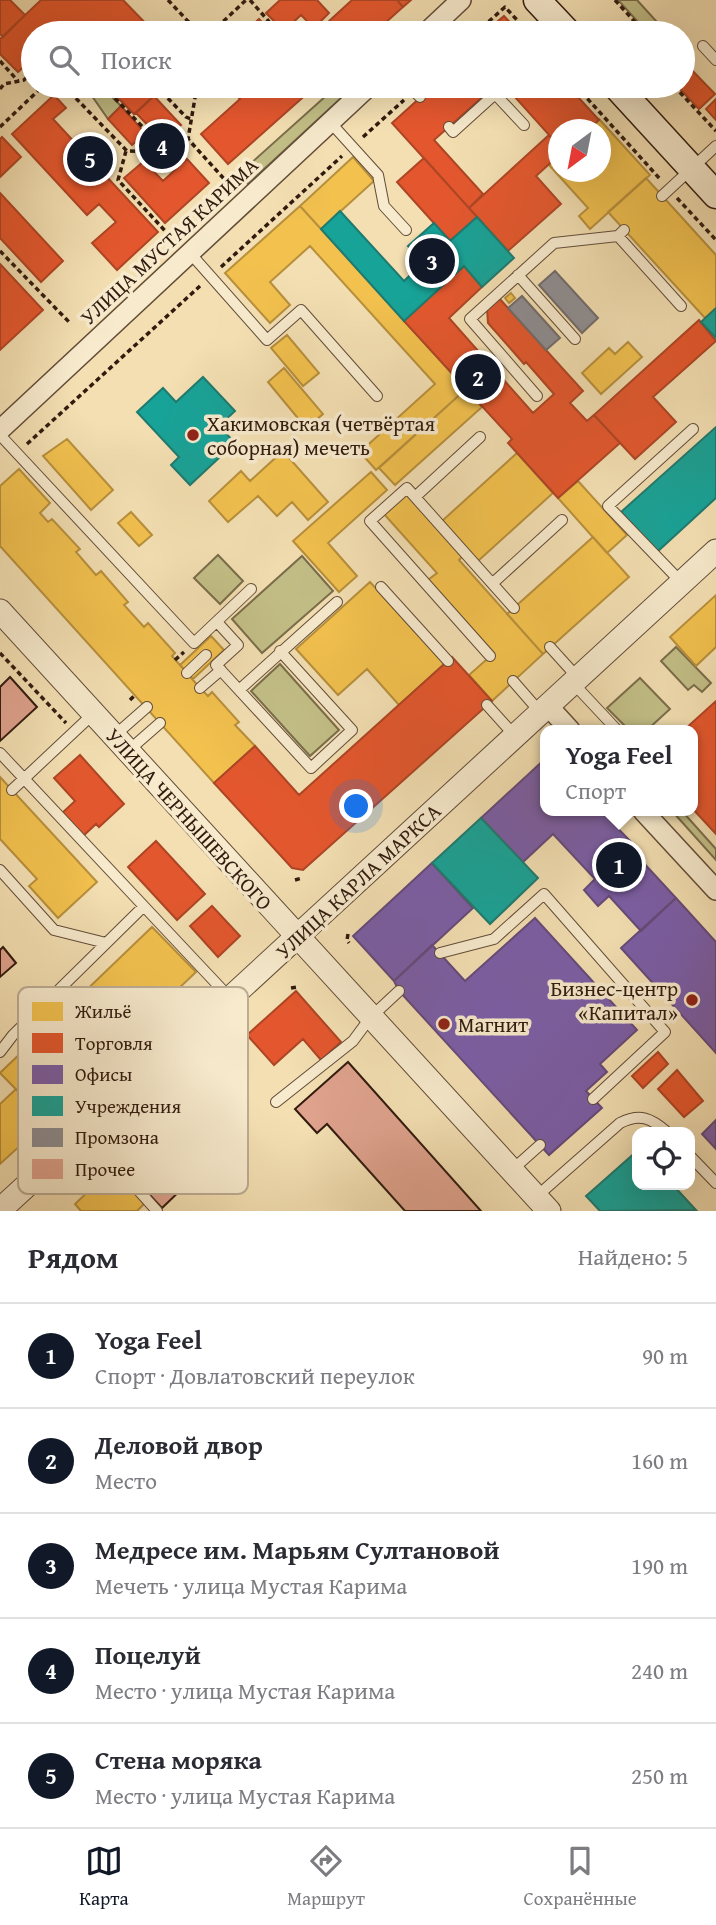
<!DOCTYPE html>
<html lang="ru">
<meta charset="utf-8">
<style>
body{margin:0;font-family:"Gentium Book Plus",serif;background:#f2f2f3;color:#2b2b33}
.controls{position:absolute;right:21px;bottom:21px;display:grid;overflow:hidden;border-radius:14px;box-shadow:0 7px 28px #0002}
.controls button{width:63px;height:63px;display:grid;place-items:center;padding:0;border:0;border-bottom:2px solid #e1e1e2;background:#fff;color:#2b2b33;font:35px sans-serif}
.compass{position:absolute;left:548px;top:119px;width:63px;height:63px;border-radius:50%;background:#fff;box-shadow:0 7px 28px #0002;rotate:212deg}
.you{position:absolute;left:357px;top:807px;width:24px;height:24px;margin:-18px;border:5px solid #fff;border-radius:50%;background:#1a73e8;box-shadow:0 0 0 10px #1a73e833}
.badge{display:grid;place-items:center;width:46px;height:46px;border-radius:50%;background:#111827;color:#fff;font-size:23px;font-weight:700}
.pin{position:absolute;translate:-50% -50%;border:4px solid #fff;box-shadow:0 2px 7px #0006}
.popup{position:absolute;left:540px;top:725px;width:158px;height:91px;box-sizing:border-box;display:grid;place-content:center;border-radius:14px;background:#fff;filter:drop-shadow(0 2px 5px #0005);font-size:23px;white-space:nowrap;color:#7c7c81}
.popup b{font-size:26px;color:#2b2b33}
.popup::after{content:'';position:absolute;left:50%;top:100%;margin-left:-14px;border:14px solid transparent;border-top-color:#fff}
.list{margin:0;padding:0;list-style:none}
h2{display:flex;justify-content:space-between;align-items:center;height:91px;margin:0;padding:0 28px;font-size:30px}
h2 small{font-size:23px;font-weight:400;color:#7c7c81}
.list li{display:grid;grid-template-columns:46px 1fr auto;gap:21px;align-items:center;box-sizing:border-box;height:105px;padding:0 28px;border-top:2px solid #e1e1e2}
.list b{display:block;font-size:26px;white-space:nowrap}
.list p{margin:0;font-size:23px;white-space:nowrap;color:#7c7c81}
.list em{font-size:23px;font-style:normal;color:#7c7c81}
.icon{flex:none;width:38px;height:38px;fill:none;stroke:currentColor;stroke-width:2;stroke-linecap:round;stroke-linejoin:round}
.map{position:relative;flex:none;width:716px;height:1211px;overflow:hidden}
.search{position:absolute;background:#fff;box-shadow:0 7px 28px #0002;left:21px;right:21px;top:21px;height:77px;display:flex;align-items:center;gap:18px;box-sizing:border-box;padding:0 24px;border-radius:38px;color:#7c7c81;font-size:26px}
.sheet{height:616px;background:#fff}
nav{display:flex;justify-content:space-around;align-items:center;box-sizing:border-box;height:98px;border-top:2px solid #e1e1e2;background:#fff;font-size:19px;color:#7c7c81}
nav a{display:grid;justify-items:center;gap:4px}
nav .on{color:#111827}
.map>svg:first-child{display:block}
.green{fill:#c3bf87;stroke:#7a6d4b;stroke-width:2}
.homes{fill:#f2c14e;stroke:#b88f3b;stroke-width:2}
.shops{fill:#e4572e;stroke:#ae4525;stroke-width:2}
.offices{fill:#7b5ea7;stroke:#654a79;stroke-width:2}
.public{fill:#17a398;stroke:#1f7a6f;stroke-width:2}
.industry{fill:#8d8d92;stroke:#716b6b;stroke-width:2}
.building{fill:#dfa28d;stroke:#311b0f;stroke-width:2}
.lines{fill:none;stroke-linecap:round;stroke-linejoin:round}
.service-casing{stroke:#624c38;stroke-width:12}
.minor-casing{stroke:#624c38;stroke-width:22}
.tertiary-casing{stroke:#624c38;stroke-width:25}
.secondary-casing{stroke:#311b0f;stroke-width:29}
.path{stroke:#311b0f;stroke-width:3.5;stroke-dasharray:5 3.5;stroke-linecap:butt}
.service{stroke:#f7eacd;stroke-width:10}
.minor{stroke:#f7eacd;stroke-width:19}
.tertiary{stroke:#f7eacd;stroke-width:23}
.secondary{stroke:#f7eacd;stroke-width:26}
.poi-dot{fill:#8f2418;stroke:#f7eacd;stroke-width:2.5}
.labels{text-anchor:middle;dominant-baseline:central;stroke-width:7;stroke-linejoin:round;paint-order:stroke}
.street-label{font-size:21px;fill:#311b0f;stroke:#f7eacd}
.poi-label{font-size:21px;fill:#311b0f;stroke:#f7eacd;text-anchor:start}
.key{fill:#f7eacd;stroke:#bcac94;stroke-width:2}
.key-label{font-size:19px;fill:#311b0f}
</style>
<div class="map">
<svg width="716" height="1211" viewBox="0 0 716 1211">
<rect width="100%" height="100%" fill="#f3dfb2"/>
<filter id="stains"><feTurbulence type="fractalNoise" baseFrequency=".00286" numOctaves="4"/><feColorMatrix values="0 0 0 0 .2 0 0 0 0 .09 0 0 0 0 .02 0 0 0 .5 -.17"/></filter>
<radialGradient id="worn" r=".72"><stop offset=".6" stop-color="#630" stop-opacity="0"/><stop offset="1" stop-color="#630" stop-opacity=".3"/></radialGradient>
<!-- green -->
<path class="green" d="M618,0H637L667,33H648Z
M85,86H101L121,106L108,119Z
M337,86H354L248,184L239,174Z
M218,555L243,581L220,604L194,578Z
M302,556L333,591L262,653L232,619Z
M676,647L711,683L702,692L694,685L688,690L661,661Z
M280,664L339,730L310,756L251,691Z
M640,678L670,709L647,730H629L607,708Z
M672,811H682L716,849V860Z"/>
<!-- homes -->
<path class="homes" d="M599,119L650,175L590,229L579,216L588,208L549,165L558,156V172H600V130H588Z
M353,157L374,181L321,229L300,206Z
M646,178L716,255V308L705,318L608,212Z
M300,206L466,389L376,470L360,452L435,384L310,246L270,282L290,305L270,323L225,273Z
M511,293L515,298L509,303L505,298Z
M287,335L319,373L303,386L271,348Z
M628,342L642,357L601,394L582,373L609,348L615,354Z
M284,368L323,414L306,428L268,382Z
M466,389L482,407L395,485L379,468Z
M67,439L113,490L91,510L43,456Z
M283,451L328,502L308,520L292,502L277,516L258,496L228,522L209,501L241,471L250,481Z
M517,453L553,493L478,561L442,521Z
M19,469L50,503L40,513L48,522L52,519L80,549L76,552L96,575L101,571L128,602L124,605L144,627L148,623L175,653L172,656L200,688L208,696L212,692L239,722L235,725L255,746L214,783L0,546V486Z
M371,472L387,490L328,543L357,576L339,592L293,541Z
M578,481L627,535L607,553L558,498Z
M408,493L464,555L459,560L543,654L492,701L469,675L494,653L428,580L437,573L384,514Z
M131,512L152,535L139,546L118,523Z
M593,537L629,577L543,654L507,614Z
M370,582L445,664L399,705L367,669L338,695L296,649Z
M716,595V647L696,666L670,637Z
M211,636L224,650L193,679L180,665Z
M0,777L97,882L58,918L29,886L37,879L0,839Z
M152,927L196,972L133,1032L139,1038L110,1067L104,1061L44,1118L0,1073Z
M211,1068L225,1083L210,1097L241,1129L220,1149L197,1124L187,1133L166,1111Z
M16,1089L46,1122L0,1164V1104Z
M113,1168L145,1203L137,1211H81L75,1204Z"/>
<!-- shops -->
<path class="shops" d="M0,0H10L25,15L3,37L0,34Z
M41,0H123L155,33H33V58L18,72L0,54V39Z
M280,0H317L329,13L314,28L301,15L284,31L266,13Z
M352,0H397L403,7L374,33H316Z
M397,0H411L403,7Z
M504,16L520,33H484Z
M259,19L272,33H244Z
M683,61L715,94L699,109L677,86H683Z
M106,86H148L156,94L134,114Z
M228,86H304L309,92L228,164L201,134L240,99Z
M433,86H495L434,140L483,194L469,208L392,123Z
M505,86H568L599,120L588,130H558V145Z
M54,95L66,108L53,119L158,232L117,270L92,243L116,222L99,204L87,215L12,134Z
M154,96L181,125L164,142L136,113Z
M716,99V120L706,109Z
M121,106L145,133L132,145L108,119Z
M549,135L558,145V156L536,176L561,204L508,251L469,208Z
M2,137L21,157L0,177V139Z
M424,158L477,217L450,241L397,182Z
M187,159L209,183L165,223L124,178L144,161L163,181Z
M0,193L63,261L41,282L0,238Z
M0,264L43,310L0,350Z
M464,266L482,287L449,318L533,413L554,394L526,362L524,364L488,323L487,309L499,298L583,391L570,403L587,421L594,415L620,443L558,498L508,443L512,439L404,321Z
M699,320L716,341L653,397L676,422L635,459L594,415Z
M452,657L492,701L303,870L292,868L214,783L255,746L299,795Z
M716,701V834L692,808V730H684Z
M80,755L124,804L99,827L96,824L81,838L60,815L75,801L54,778Z
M156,841L205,894L177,920L128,867Z
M212,906L240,936L218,957L190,926Z
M296,991L341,1042L321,1060L303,1039L274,1065L247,1035Z
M658,1052L668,1064L643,1088L632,1076Z
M677,1070L703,1101L684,1117L658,1089Z"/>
<!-- offices -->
<path class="offices" d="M546,758V811H601L632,843L628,846L676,898L641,931L609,896L598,906L584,890L595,879L553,834L523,862L481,818Z
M432,863L473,908L394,981L353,936Z
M676,898L716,942V1053L621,948Z
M535,918L637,1030L600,1064L607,1072L586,1091L602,1108L549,1155L399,991L394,981L432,945L465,981Z
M716,1120V1149L702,1134Z"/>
<!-- public -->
<path class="public" d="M340,211L404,281L423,263L408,246L434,223L450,241L477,217L514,258L482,287L464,266L404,321L321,229Z
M716,308V338L701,322Z
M203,377L235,411L219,426L235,443L190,485L171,465L179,457L137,412L163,388L176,402Z
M716,427V498L657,552L621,512Z
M481,818L538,878L490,924L432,863Z
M637,1151V1185H673L696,1210L600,1211L586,1196Z"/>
<!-- industry -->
<path class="industry" d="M555,271L598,318L582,333L539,285Z
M522,296L560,338L546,350L508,308Z"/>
<!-- building -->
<path class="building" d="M10,677L37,707L0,741V687Z
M3,947L16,963L0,977V950Z
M348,1062L481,1211H405L327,1124L317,1133L295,1109Z
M159,1119L182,1144L166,1159L158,1151L148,1161L166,1180L175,1172L186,1185L162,1208L116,1159Z"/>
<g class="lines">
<defs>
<path id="service" d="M703,46L716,60
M409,86L420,97
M330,122L378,175L384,206L406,230
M449,127L453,132L495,94L524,125
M662,196L716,146
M618,236L681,306
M190,253L267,340L301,310L377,396
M518,275L575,339
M537,396L470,319L554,243L618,236L624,230
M0,435L194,643L251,589
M415,497L480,437
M681,582L608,506L693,429
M493,583L562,520
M381,587L448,661
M217,622L238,645L216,665L311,768L352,730L280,651
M550,647L578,678
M490,656L370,521L407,488L514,608
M187,673L206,655
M513,681L540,712
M573,683L617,730
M200,688L221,670
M239,690L337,602
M487,705L515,736
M114,736L147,707
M128,751L160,723
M0,753L230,998
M12,790L93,714
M0,870L54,930L106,943
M440,953L494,939L544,894L665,1032L593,1099
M0,1052L13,1035L143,907
M276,1102L353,1041L370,1018L399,991
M86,1132L157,1211
M690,1156L716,1183
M512,1170L540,1145
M536,1197L620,1123C640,1113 651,1118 667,1132"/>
<path id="minor" d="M426,33L461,0
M0,430L369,86
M548,706L570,730
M643,811L716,890"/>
<path id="tertiary" d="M0,611L549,1211
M0,1210L716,551"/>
<path id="secondary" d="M537,0L568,33
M616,86L716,195"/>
</defs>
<!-- service casing -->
<use href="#service" class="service-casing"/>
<!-- minor casing -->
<use href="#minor" class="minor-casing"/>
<!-- tertiary casing -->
<use href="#tertiary" class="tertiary-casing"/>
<!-- secondary casing -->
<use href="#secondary" class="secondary-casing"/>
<!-- path -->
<path class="path" d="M168,0L199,33
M250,0L279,33
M615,0L645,33
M211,33L246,0
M476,33L505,7L529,33
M0,61L18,81
M64,86L127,151L167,152L188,139
M103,86L167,152
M156,86L186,117L191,119
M197,86L188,139L226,181
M324,86L327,89
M576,86L660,179
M674,86L716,131
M0,89L4,84L24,80L33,71
M0,127L43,86
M363,137L404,100
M126,151L118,180L168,234
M677,198L716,240
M0,251L70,323
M221,267L342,156
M27,444L200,286
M0,653L66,723
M175,660L184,652
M130,700L135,695
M295,880L302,878
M348,934L347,940L349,943
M291,988L298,987"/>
<!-- service -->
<use href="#service" class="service"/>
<!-- minor -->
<use href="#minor" class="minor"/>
<!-- tertiary -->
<use href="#tertiary" class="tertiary"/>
<!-- secondary -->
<use href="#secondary" class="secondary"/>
</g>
<!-- markers -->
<g class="poi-dot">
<circle cx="193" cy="435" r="7"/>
<circle cx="692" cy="1000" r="7"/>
<circle cx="444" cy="1024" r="7"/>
</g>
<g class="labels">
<!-- street labels -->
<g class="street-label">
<text transform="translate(169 241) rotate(-43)">УЛИЦА МУСТАЯ КАРИМА</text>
<text transform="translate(189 819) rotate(48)">УЛИЦА ЧЕРНЫШЕВСКОГО</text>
<text transform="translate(358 881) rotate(-43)">УЛИЦА КАРЛА МАРКСА</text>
</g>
<!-- poi labels -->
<g class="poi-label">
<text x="207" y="423">Хакимовская (четвёртая<tspan x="207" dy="24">соборная) мечеть</tspan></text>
<text x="678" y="988" text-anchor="end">Бизнес-центр<tspan x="678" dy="24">«Капитал»</tspan></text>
<text x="458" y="1024">Магнит</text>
</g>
</g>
<!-- legend -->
<rect x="18" y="987" width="230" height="207" rx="10" class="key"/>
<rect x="32" y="1002" width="31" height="19" fill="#f2c14e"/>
<rect x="32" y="1033" width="31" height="20" fill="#e4572e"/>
<rect x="32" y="1065" width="31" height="19" fill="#7b5ea7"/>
<rect x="32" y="1096" width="31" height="20" fill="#17a398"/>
<rect x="32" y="1128" width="31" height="19" fill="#8d8d92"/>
<rect x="32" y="1159" width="31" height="20" fill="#dfa28d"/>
<g class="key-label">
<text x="75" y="1018">Жильё</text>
<text x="75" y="1050">Торговля</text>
<text x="75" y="1081">Офисы</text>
<text x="75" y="1113">Учреждения</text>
<text x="75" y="1144">Промзона</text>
<text x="75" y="1176">Прочее</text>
</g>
<rect width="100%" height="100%" filter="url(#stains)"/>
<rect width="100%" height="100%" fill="url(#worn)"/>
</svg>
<div class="controls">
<button><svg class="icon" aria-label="locate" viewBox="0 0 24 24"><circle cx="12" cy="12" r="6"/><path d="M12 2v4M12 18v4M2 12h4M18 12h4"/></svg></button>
</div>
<svg class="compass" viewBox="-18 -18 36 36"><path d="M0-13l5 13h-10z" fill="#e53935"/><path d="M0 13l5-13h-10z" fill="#7c7c81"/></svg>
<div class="you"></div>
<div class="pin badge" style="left:619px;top:865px">1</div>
<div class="popup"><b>Yoga Feel</b>Спорт</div>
<div class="pin badge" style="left:478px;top:377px">2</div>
<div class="pin badge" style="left:432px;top:261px">3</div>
<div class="pin badge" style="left:162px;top:146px">4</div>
<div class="pin badge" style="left:90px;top:159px">5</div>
<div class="search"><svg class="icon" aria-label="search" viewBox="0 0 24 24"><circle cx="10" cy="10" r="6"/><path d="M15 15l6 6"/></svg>Поиск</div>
</div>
<section class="sheet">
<h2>Рядом<small>Найдено: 5</small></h2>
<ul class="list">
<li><span class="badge">1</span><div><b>Yoga Feel</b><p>Спорт · Довлатовский переулок</p></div><em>90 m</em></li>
<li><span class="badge">2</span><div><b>Деловой двор</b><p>Место</p></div><em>160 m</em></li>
<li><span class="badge">3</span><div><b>Медресе им. Марьям Султановой</b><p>Мечеть · улица Мустая Карима</p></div><em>190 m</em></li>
<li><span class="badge">4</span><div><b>Поцелуй</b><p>Место · улица Мустая Карима</p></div><em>240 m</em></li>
<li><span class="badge">5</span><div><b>Стена моряка</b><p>Место · улица Мустая Карима</p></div><em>250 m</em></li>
</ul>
</section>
<nav>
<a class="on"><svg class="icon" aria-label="map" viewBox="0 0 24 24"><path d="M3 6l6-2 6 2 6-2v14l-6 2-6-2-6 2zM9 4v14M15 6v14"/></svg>Карта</a>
<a><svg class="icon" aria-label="directions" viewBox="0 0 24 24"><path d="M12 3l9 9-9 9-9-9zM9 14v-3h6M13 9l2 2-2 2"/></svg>Маршрут</a>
<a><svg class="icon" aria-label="saved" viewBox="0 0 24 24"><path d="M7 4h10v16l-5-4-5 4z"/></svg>Сохранённые</a>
</nav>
